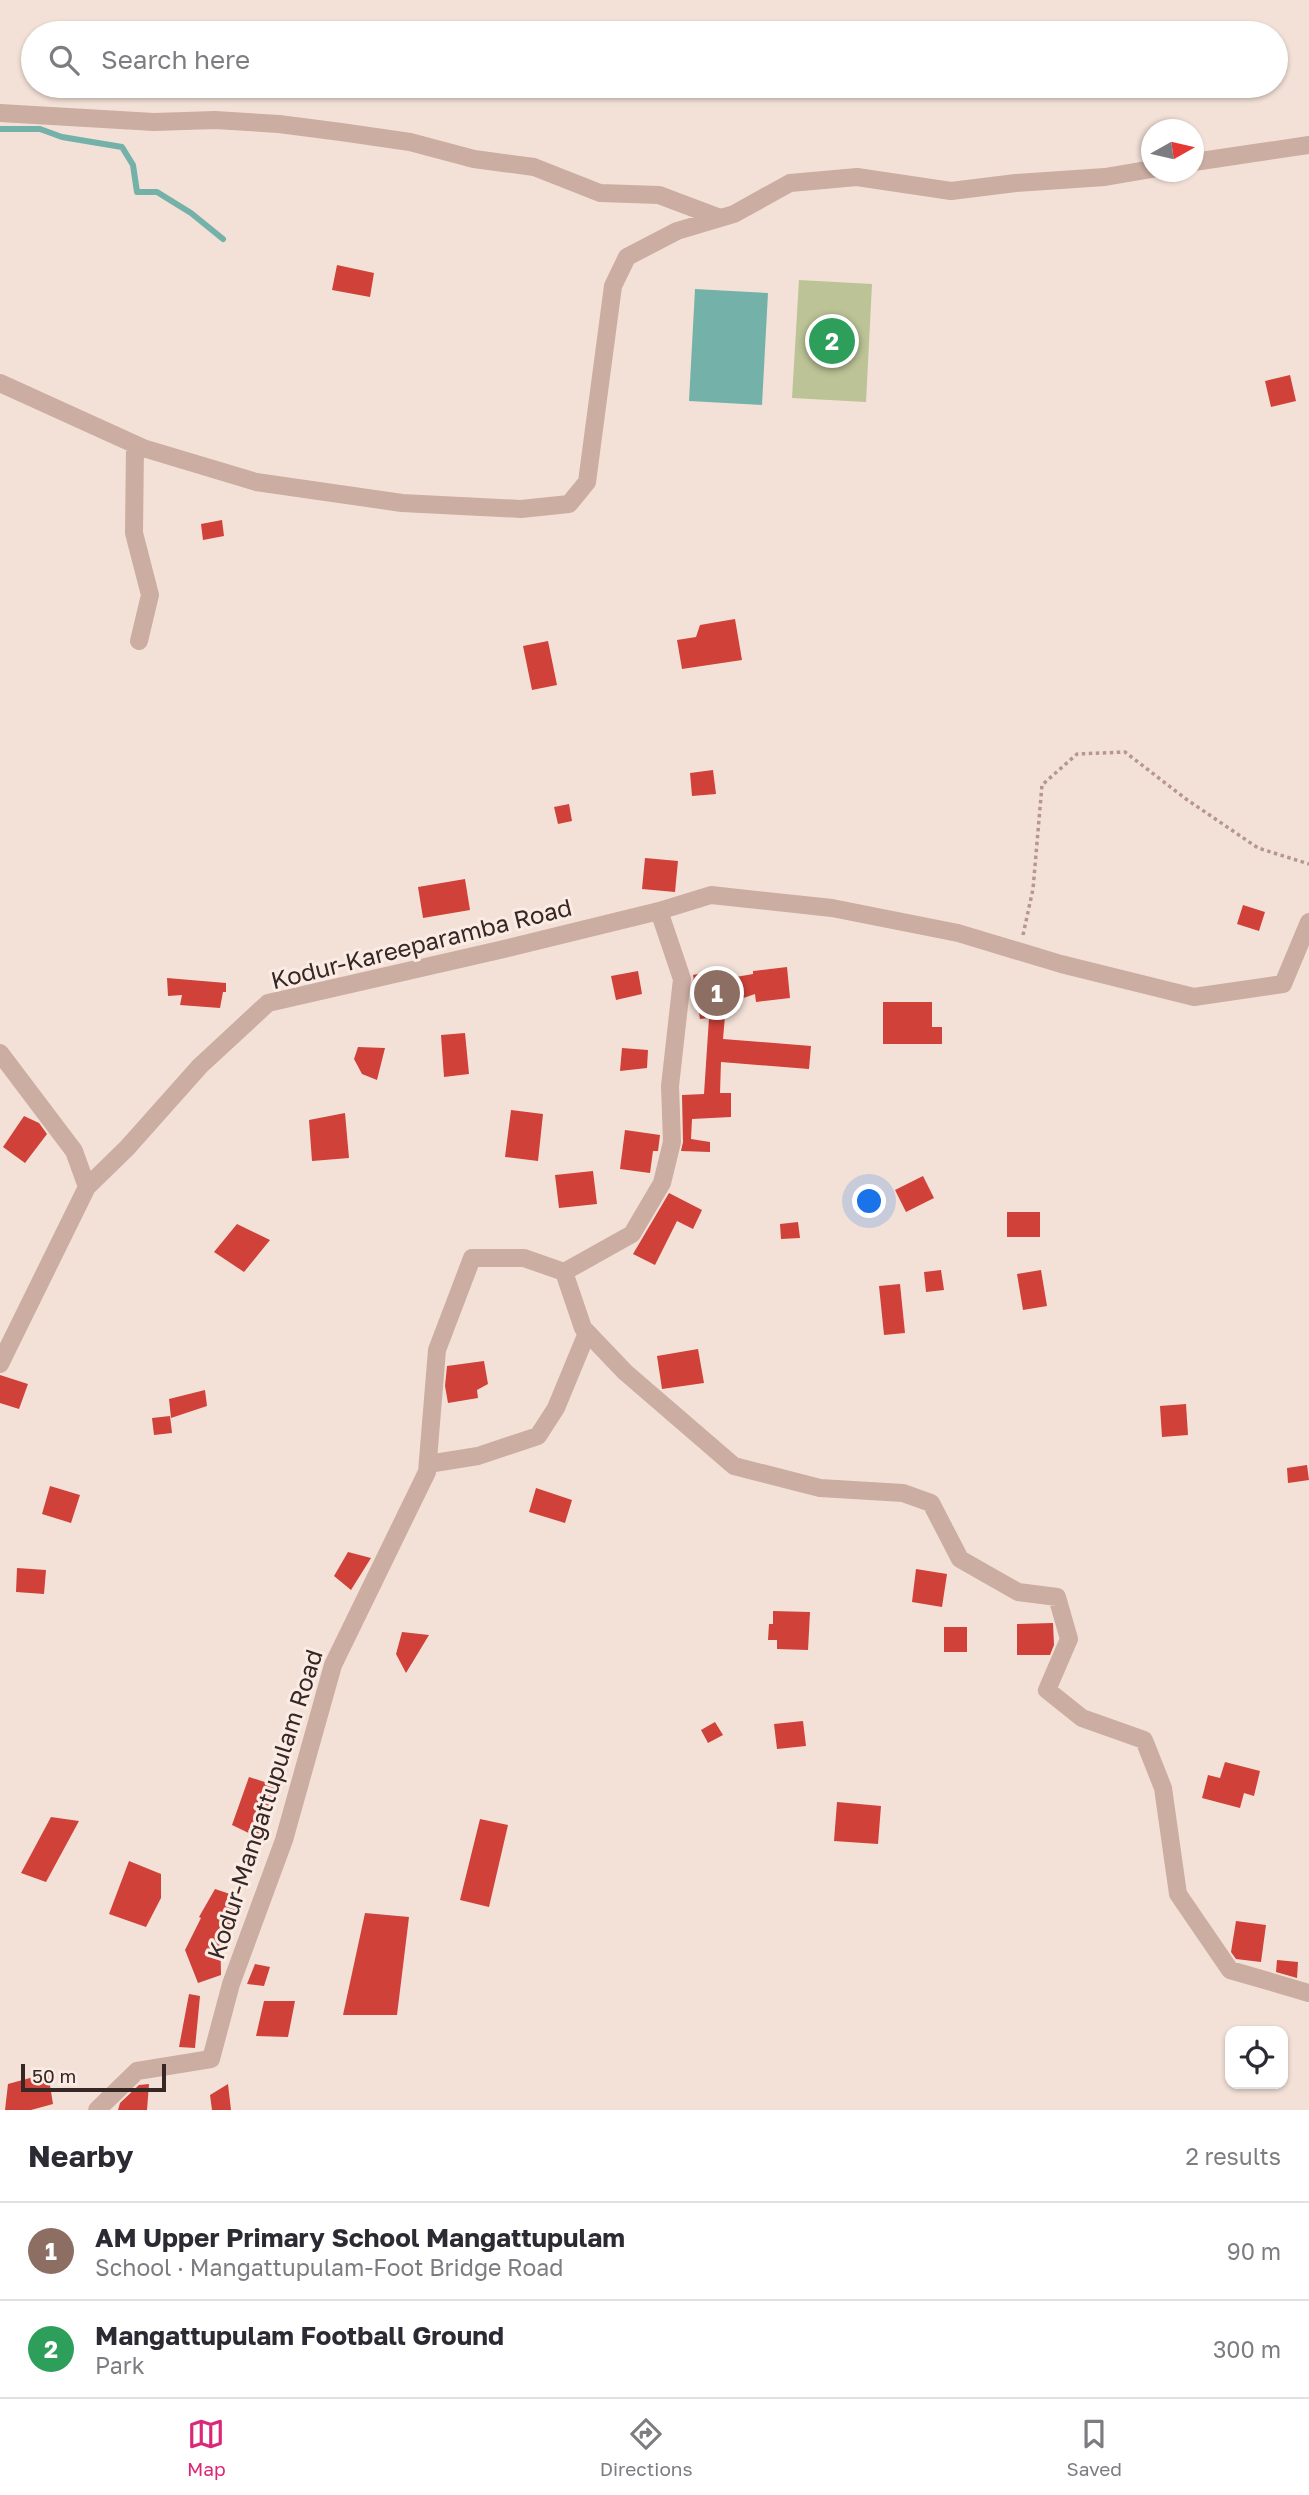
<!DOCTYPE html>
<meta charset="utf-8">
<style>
body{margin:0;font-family:"Golos Text",sans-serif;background:#f7f7f7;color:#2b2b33}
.controls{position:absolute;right:21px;bottom:21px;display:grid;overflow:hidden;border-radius:14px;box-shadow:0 2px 5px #0004}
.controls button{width:63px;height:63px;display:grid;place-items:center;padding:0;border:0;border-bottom:2px solid #e1e1e2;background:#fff;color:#2b2b33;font:35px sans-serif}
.compass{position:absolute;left:1141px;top:119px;width:63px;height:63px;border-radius:50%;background:#fff;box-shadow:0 2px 5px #0004;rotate:82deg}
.scale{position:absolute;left:21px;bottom:18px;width:145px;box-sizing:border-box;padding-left:7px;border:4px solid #362725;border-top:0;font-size:19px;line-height:24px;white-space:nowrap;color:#362725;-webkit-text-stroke:5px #faece4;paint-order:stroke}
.you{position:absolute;left:870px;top:1202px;width:24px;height:24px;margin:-18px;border:5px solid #fff;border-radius:50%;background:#1a73e8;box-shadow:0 0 0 10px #1a73e833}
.badge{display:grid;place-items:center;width:46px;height:46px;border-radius:50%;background:#db2777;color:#fff;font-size:23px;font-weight:700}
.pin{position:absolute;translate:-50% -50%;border:4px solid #fff;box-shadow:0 2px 7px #0006}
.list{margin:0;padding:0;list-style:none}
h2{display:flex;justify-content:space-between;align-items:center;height:91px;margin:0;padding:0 28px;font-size:30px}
h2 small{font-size:23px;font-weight:400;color:#7c7c81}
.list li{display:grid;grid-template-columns:46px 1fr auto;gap:21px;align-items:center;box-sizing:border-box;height:98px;padding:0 28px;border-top:2px solid #e1e1e2}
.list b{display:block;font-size:26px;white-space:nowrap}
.list p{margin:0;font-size:23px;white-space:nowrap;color:#7c7c81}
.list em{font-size:23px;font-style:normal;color:#7c7c81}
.icon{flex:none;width:38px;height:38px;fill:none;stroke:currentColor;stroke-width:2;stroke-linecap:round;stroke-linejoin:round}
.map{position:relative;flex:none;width:1309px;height:2110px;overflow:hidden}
.search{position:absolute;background:#fff;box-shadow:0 2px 5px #0004;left:21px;right:21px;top:21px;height:77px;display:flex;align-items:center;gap:18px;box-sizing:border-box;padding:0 24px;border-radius:38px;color:#7c7c81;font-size:26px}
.sheet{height:287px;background:#fff}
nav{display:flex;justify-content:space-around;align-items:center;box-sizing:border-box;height:98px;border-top:2px solid #e1e1e2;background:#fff;font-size:19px;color:#7c7c81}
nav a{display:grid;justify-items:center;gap:4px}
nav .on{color:#db2777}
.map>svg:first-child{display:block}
.green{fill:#bcc396}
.water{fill:#74b2a9}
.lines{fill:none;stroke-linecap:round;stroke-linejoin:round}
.stream{stroke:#74b2a9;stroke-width:6}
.building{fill:#cf4139}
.path{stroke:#b7978d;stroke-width:3.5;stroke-dasharray:3.5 3.5;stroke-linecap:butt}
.street{stroke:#cbada2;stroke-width:18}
.labels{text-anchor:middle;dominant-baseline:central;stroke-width:6;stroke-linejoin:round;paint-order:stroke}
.street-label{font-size:24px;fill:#362725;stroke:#faece4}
</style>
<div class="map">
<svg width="1309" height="2110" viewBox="0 0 1309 2110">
<rect width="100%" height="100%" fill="#f3e1d7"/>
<!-- green -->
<path class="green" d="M799,280L872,284L866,402L792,398Z"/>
<!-- water -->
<path class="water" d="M695,289L768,293L762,405L689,401Z"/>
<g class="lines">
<!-- stream -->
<path class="stream" d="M0,129H40L62,137L122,147L133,165L137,192H157L191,213L223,239"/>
</g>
<!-- building -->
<path class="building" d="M337,265L374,273L370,297L332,290Z
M1290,375L1296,401L1271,407L1265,381Z
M222,520L224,536L203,540L201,524Z
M735,619L742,660L682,669L677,640L696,637L700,625Z
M548,641L557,685L532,690L523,646Z
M713,770L716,794L692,796L690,773Z
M569,804L572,821L558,824L554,807Z
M645,858L678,861L675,892L642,889Z
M465,879L470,910L423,918L418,887Z
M1243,905L1265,912L1259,931L1237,924Z
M787,967L790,998L756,1002L755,994L726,1004L723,1039L811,1046L809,1069L721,1062L720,1093H731V1117L692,1119L691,1139L710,1142V1152L681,1151L683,1142L682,1095L704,1094L709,1018L700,1019L693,975L711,971L713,981L753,974V971Z
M638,971L642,994L616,1000L611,976Z
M167,978L226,983V992H223L220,1008L180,1005L182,995L168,996Z
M883,1002H932V1027H942V1044H883Z
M465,1033L469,1074L444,1077L441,1035Z
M358,1047L385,1048L377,1080L362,1074L354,1059Z
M622,1048L648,1050L647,1068L620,1071Z
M511,1110L543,1114L538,1161L505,1157Z
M345,1113L349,1158L312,1161L309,1120Z
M24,1116L39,1123L47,1134L25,1163L3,1147Z
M625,1130L660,1135L658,1151H653L650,1173L620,1169Z
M593,1171L597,1204L559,1208L555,1175Z
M923,1176L934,1198L906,1212L895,1190Z
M669,1193L702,1210L693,1229L677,1221L655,1265L633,1254Z
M1007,1212H1040V1237H1007Z
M798,1222L800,1238L781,1239L780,1224Z
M237,1224L270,1240L244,1272L214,1252Z
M941,1270L944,1290L926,1292L924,1272Z
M1041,1270L1047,1306L1023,1310L1017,1274Z
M900,1284L905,1333L884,1335L879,1286Z
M698,1349L704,1383L662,1389L657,1356Z
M484,1361L488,1384L477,1390L478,1398L448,1403L445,1386L447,1366Z
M0,1375L28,1384L19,1409L0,1403Z
M205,1390L207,1406L171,1418L169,1399Z
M1186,1404L1188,1435L1162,1437L1160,1406Z
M170,1416L172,1433L154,1435L152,1418Z
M1307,1465L1309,1480L1288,1483L1287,1468Z
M50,1486L80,1495L71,1523L42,1514Z
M536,1488L572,1500L565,1523L529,1512Z
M348,1552L371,1558L351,1590L334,1576Z
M17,1568L46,1570L44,1594L16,1592Z
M916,1569L947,1574L942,1607L912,1602Z
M773,1611L810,1612L808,1650L777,1649V1640H768L769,1624H773Z
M1053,1623L1054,1645L1050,1655H1017V1624Z
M944,1627H967V1652H944Z
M402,1632L429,1635L406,1673L396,1654Z
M803,1721L806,1746L777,1749L774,1724Z
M715,1722L723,1735L708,1743L701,1730Z
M1225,1762L1260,1771L1254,1796L1244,1793L1240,1808L1202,1798L1208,1775L1220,1778Z
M249,1777L277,1786L259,1838L232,1825Z
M837,1802L881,1806L878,1844L834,1841Z
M51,1817L79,1821L46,1882L21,1873Z
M480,1819L508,1825L489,1907L460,1900Z
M129,1861L161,1874V1898L146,1927L109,1914Z
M215,1889L242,1898L230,1926L220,1923L221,1975L198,1983L185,1950L201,1918L199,1917Z
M365,1913L409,1917L397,2015H343Z
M1236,1921L1266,1925L1261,1962L1236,1959L1231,1952Z
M1277,1960L1298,1962L1297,1978L1276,1972Z
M255,1964L270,1967L264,1986L247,1984Z
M189,1994L200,1996L195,2048L179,2047Z
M264,2001H295L288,2037L256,2036Z
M48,2073L53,2104L31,2110H5L8,2084Z
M149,2084L147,2110H118L120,2103L139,2085Z
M228,2084L231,2110H212L210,2095Z"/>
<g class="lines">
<!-- path -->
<path class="path" d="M1023,935L1033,889L1042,785L1077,754L1125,752L1186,799L1258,848L1309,864"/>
<!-- street -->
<path class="street" d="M0,113L154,122L215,120L279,124L341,132L410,142L474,159L534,167L600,193L659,195L720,218
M1194,162L1309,145
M0,383L143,448L256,482L402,503L521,509L569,504L587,482L613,286L627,257L677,231L734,214L790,183L857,177L951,191L1016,183L1105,177L1152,169
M135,445L134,533L150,595L139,641
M0,1053L74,1151L87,1187
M564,1272L583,1328L625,1372L734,1466L820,1488L903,1493L931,1503L960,1559L1018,1592L1057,1597L1069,1639L1047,1690L1082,1718L1144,1740L1163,1788L1178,1894L1230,1970L1309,1993
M564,1272L632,1234L662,1183L672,1142L670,1086L682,979L659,911
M0,1364L87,1187L127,1148L200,1066L268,1003L504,949L659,911L711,895L832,908L958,933L1061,964L1194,997L1283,984L1309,922
M428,1464L478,1456L538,1436L556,1408L587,1333
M97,2110L137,2071L211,2059L231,1984L284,1840L333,1665L427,1472L437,1350L472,1258H524L564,1272"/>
</g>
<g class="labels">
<!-- street labels -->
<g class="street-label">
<text transform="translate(421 943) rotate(-14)">Kodur-Kareeparamba Road</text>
<text transform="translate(264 1804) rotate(-72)">Kodur-Mangattupulam Road</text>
</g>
</g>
</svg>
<div class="controls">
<button><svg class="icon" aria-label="locate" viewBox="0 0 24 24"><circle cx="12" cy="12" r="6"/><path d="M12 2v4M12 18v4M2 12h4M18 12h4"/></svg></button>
</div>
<svg class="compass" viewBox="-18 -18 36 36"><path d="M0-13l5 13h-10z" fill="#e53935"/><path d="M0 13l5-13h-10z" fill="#7c7c81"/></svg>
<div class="scale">50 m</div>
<div class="you"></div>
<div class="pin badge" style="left:717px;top:993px;background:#8d6e63">1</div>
<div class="pin badge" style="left:832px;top:341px;background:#2e9e5b">2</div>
<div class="search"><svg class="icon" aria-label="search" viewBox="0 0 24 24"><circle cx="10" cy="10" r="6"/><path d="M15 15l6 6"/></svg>Search here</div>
</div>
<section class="sheet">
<h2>Nearby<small>2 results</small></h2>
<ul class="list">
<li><span class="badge" style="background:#8d6e63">1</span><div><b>AM Upper Primary School Mangattupulam</b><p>School · Mangattupulam-Foot Bridge Road</p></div><em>90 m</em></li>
<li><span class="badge" style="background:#2e9e5b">2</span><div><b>Mangattupulam Football Ground</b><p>Park</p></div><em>300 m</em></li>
</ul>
</section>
<nav>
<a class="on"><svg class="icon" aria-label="map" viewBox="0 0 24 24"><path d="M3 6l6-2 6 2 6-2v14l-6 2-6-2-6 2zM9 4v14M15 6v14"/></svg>Map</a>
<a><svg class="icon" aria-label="directions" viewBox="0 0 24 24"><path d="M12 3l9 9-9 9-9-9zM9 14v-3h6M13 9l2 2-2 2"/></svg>Directions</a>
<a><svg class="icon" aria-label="saved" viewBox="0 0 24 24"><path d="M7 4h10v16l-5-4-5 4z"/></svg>Saved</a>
</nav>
